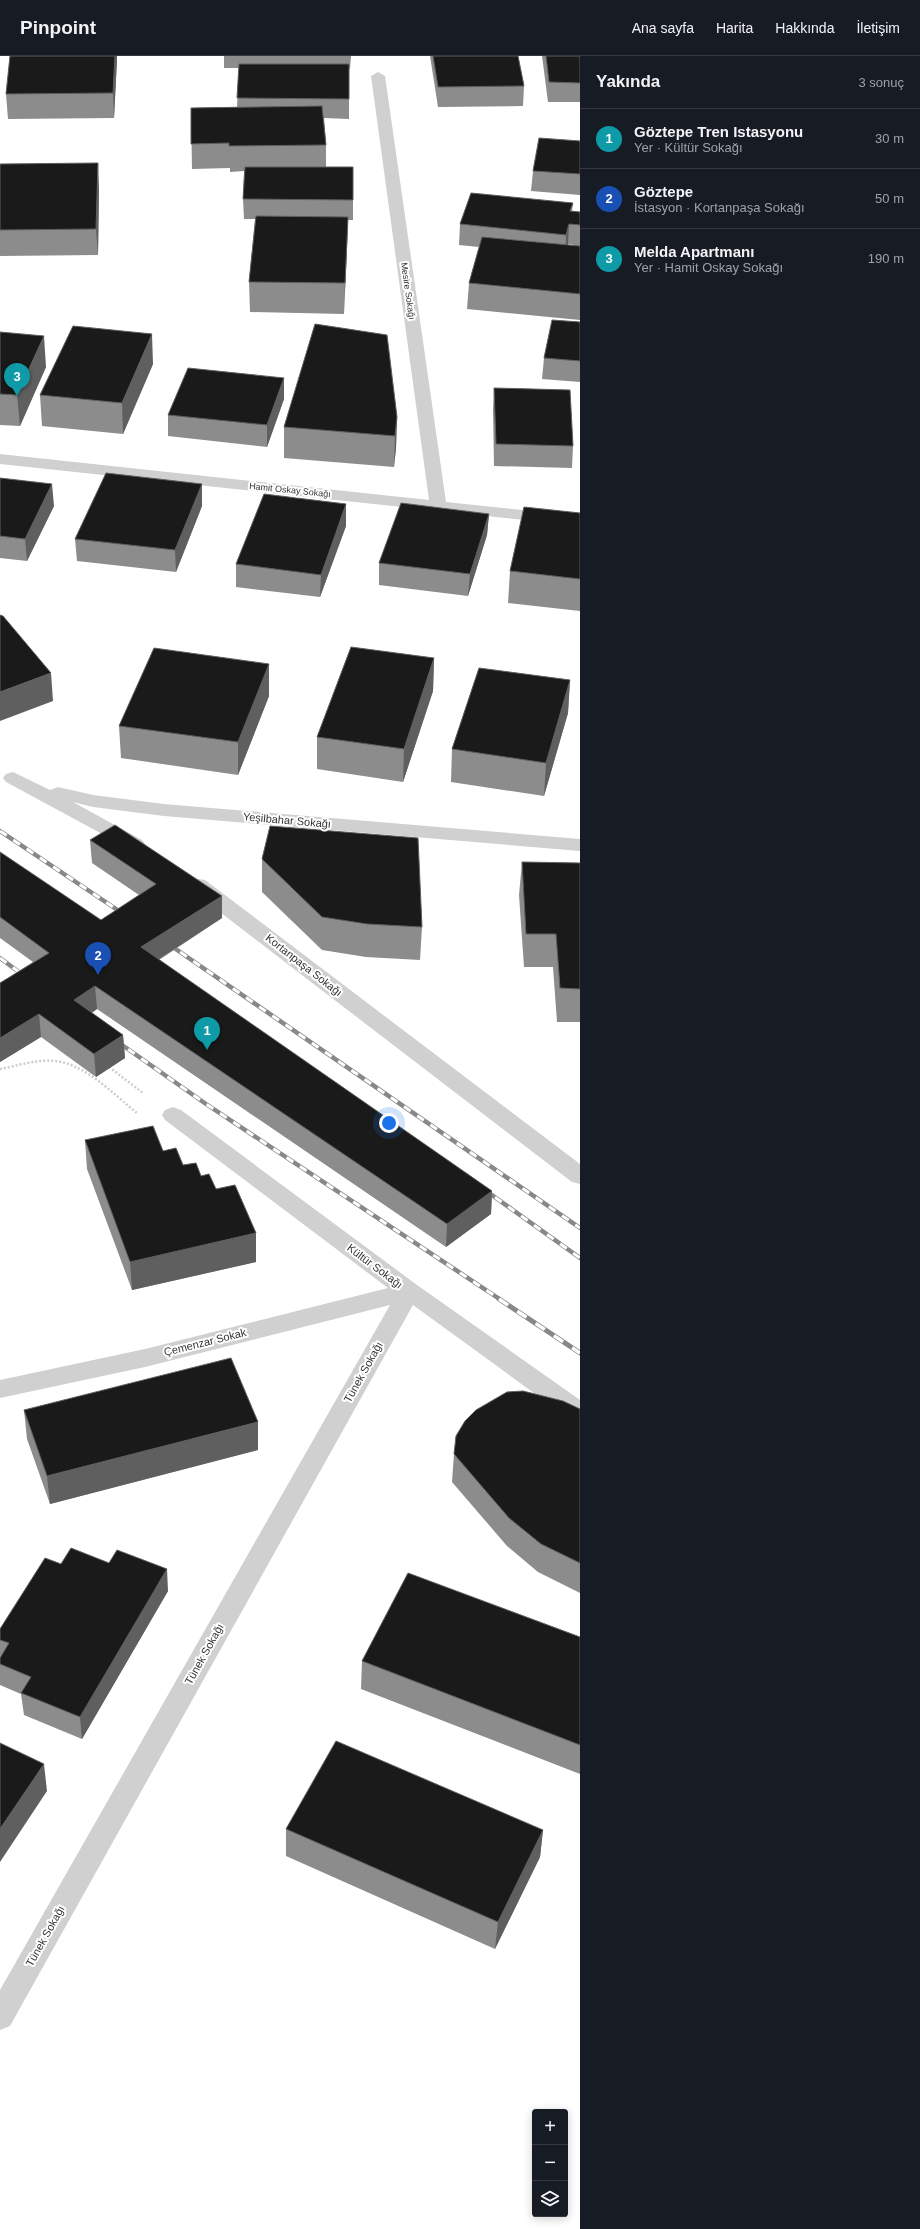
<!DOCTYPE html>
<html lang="tr">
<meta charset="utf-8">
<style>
body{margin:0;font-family:Helvetica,sans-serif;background:#20242c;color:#f1f3f6}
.controls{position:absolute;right:12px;bottom:12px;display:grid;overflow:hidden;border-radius:4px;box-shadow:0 2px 10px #0003}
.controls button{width:36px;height:36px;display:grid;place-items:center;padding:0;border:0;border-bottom:1px solid #363941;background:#171b24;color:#f1f3f6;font:20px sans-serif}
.you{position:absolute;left:389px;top:1067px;width:14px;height:14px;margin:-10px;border:3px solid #fff;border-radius:50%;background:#1a73e8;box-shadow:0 0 0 6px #1a73e833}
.badge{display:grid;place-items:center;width:26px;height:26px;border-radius:50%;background:#e63946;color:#fff;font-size:13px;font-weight:700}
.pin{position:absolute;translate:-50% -33px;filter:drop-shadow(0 1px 2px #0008)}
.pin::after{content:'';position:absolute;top:21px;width:14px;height:12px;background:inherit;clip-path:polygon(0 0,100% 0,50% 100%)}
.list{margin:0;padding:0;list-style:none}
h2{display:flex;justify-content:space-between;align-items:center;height:52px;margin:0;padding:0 16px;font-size:17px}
h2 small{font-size:13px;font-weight:400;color:#9ea1a6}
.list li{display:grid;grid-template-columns:26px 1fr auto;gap:12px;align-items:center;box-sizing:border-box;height:60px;padding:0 16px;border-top:1px solid #363941}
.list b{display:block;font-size:15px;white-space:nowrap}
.list p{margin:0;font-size:13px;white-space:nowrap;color:#9ea1a6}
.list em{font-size:13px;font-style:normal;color:#9ea1a6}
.icon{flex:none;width:22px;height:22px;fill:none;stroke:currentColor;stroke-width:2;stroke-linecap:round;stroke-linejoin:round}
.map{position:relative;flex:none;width:580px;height:2173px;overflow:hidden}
header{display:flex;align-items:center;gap:24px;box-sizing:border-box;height:56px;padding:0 20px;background:#171b24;border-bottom:1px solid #363941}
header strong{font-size:19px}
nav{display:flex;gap:22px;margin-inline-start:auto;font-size:14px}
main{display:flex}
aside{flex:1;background:#171b24}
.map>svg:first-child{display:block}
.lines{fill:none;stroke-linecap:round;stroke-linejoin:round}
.path{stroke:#cdcdcd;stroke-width:2.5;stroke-dasharray:2 2;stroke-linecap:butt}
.street{fill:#d0d0d0;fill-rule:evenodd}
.rail-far1-casing{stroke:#888;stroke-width:4.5}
.rail-casing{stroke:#888;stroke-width:5}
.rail-far1{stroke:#fff;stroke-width:3;stroke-dasharray:8;stroke-linecap:butt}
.rail{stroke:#fff;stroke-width:3.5;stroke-dasharray:11;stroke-linecap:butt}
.wall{fill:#8c8c8c}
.shaded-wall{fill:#5f5f5f}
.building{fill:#1a1a1a;stroke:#5f5f5f}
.labels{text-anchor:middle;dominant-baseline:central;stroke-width:4;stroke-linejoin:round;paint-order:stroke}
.far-street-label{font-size:9px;fill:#333;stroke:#fff}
.street-label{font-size:11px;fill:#333;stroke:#fff}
</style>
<header>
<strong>Pinpoint</strong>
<nav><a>Ana sayfa</a><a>Harita</a><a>Hakkında</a><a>İletişim</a></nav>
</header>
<main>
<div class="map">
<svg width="580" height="2173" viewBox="0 0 580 2173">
<rect width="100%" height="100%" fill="#fff"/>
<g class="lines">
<!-- path -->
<path class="path" d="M109,1011L143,1037
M0,1013C17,1010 37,1003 55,1005C86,1008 114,1039 137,1057"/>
<!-- street -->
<path class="street" d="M378,16L385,20L446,446L580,460V470L0,408V398L429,444L371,20Z
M13,716L50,734L58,731L93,739L164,748L580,783V795L164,760L93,751L73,746L142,784L145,788L142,792L135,794L128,792L6,726L3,722L6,718Z
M198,823L205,824L580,1108V1128L572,1126L191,834L188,829L191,824Z
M173,1051L181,1054L417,1229L580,1344V1366L571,1364L413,1249L10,1970L0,1974V1934L390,1249L145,1311L0,1342V1324L145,1293L388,1232L165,1064L162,1059L165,1054Z"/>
<defs>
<path id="rail-far1" d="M0,775L125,859
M167,887L580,1172
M0,902L27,922
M115,984L206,1048L501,1244
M482,1132L580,1202"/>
<path id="rail" d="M499,1243L580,1297"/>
</defs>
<!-- rail-far1 casing -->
<use href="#rail-far1" class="rail-far1-casing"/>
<!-- rail casing -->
<use href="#rail" class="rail-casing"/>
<!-- rail-far1 -->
<use href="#rail-far1" class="rail-far1"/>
<!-- rail -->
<use href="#rail" class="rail"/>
</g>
<!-- wall -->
<path class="wall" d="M10,0H117L114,62L8,63L6,38Z
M224,0H351L350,13H349V63L324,62L326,89V111L353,144V164H348L347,191L344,258L250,256L249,226L255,163H244L243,143L244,115L230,116V112L192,113L191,52L237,51L239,12H224Z
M430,0H518L524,30L523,50L438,51Z
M542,0H580V46H548Z
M580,85V139L531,135L533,115Z
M0,108L99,132L98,199L0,200Z
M573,147L572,155L580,156V190L568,188V189L580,190V264L467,253L469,227L479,191L459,189L460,168Z
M580,266V326L542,323L544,302Z
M0,276L46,311L20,370L0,369Z
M153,308L123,378L42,370L40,339Z
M494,332L573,390L572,412L494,410L493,353Z
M284,343L267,391L168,380V359Z
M397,361L396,392L394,411L284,402V371Z
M0,422L54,450L27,505L0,502Z
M202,428V450L176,516L77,505L75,483Z
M580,457V555L508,547L510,515Z
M489,458L487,479L468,540L379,529V507Z
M346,470L320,541L236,531V508Z
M434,602L433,635L403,726L317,713V681Z
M269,608V640L238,719L121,702L119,670Z
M570,624L568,657L544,740L451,726L452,693Z
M90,784L222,840V862L159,904L492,1135L491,1158L446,1191L97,953L92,957L123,979L125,1002L96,1021L41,981L0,1006V927L33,906L0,882V796L101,864L139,839L92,807Z
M262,803L422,871L420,904L366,901L322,894L262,836Z
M522,806L580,807V966H557L553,911H524L519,839Z
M85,1084L163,1095L183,1109L201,1120L216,1133L256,1177V1206L132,1234L87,1113Z
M580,1353V1537L538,1516L507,1490L452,1426L454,1398Z
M24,1354L258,1394L50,1448L27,1383Z
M61,1508L168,1535L82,1683L24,1659L21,1638L0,1629V1573Z
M580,1581V1718L361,1633L362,1605Z
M286,1773L543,1774L540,1801L495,1893L286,1800Z"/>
<!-- shaded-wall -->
<path class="shaded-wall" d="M115,0H117V5L114,62L113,37Z
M98,107L99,132L98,199L96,173Z
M348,161L347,191L344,258L345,227Z
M569,168L568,188L565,199L566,179Z
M152,278L153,308L123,378L122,347Z
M44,280L46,311L20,370L17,339Z
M284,322V343L267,391V369Z
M397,361L396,392L394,411L395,380Z
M52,428L54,450L27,505L25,483Z
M202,428V450L176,516L175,494Z
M346,448V470L320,541L321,519Z
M489,458L487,479L468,540L470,518Z
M434,602L433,635L403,726L404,693Z
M269,608V640L238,719V686Z
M51,617L53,645L0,665V636Z
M570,624L568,657L544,740L546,707Z
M222,840V862L142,914L141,891Z
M95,930L97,953L76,967L74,944Z
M39,958L41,981L0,1006V982Z
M123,979L125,1002L96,1021L94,998Z
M492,1135L491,1158L446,1191L447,1168Z
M256,1177V1206L132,1234L130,1206Z
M258,1366V1394L50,1448L47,1420Z
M167,1513L168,1535L82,1683L80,1661Z
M44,1708L47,1735L0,1806V1773Z
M543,1774L540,1801L495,1893L498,1866Z"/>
<!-- building -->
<path class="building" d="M10,0H115L113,37L6,38Z
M433,0H518L524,30L438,31Z
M546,0H580V27L549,26Z
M239,8H349V43L237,42Z
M322,50L326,89L229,90V87L191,88V52Z
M539,82L580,85V118L533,115Z
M98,107L96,173L0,174V108Z
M245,111H353V144L243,143Z
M471,137L573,147L570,155L580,156V169L569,168L566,179L460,168Z
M256,160L348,161L345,227L249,226Z
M482,181L580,190V238L469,227Z
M552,264L580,266V305L544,302Z
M315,268L387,279L397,361L395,380L284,371Z
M73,270L152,278L122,347L40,339Z
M0,276L44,280L17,339L0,338Z
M188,312L284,322L267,369L168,359Z
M494,332L570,334L573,390L496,388Z
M106,417L202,428L175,494L75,483Z
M0,422L52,428L25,483L0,480Z
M264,438L346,448L321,519L236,508Z
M401,447L489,458L470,518L379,507Z
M524,451L580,457V523L510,515Z
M0,559L3,560L51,617L0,636Z
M351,591L434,602L404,693L317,681Z
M154,592L269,608L238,686L119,670Z
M479,612L570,624L546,707L452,693Z
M115,769L222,840L141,891L492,1135L447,1168L95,930L74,944L123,979L94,998L39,958L0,982V927L49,897L0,861V796L101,864L156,828L90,784Z
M270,770L418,782L422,871L367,868L322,861L262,803Z
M522,806L580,807V933L560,932L556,878H526Z
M153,1070L163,1095L176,1092L183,1109L196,1107L201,1120L209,1118L216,1133L235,1129L256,1177L130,1206L85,1084Z
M231,1302L258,1366L47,1420L24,1354Z
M523,1335L563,1345L580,1353V1507L541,1488L509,1462L454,1398L456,1380L465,1365L476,1354L507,1336Z
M71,1492L109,1507L117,1494L167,1513L80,1661L21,1637L31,1621L0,1608V1602L9,1587L0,1584V1573L45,1502L61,1508Z
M408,1517L580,1581V1689L362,1605Z
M336,1685L543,1774L498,1866L286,1773Z
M0,1687L44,1708L0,1773Z"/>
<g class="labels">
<!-- far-street labels -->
<g class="far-street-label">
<text transform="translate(408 235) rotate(82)">Mesire Sokağı</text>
<text transform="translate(290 434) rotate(6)">Hamit Oskay Sokağı</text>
</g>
<!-- street labels -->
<g class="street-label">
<text transform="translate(287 764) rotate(5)">Yeşilbahar Sokağı</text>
<text transform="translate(304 909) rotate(38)">Kortanpaşa Sokağı</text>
<text transform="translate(375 1210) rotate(37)">Kültür Sokağı</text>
<text transform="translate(205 1286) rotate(-14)">Çemenzar Sokak</text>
<text transform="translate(363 1316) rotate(-61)">Tünek Sokağı</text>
<text transform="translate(204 1598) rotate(-61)">Tünek Sokağı</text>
<text transform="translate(45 1880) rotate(-61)">Tünek Sokağı</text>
</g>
</g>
</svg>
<div class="controls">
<button>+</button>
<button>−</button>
<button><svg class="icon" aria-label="layers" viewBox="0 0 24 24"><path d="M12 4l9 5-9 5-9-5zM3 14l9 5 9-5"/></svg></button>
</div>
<div class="you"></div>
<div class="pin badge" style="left:207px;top:994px;background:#0f9aa8">1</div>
<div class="pin badge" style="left:98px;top:919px;background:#1a4fb4">2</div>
<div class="pin badge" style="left:17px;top:340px;background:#0f9aa8">3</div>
</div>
<aside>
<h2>Yakında<small>3 sonuç</small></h2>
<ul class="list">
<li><span class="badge" style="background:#0f9aa8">1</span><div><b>Göztepe Tren Istasyonu</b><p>Yer · Kültür Sokağı</p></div><em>30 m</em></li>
<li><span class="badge" style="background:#1a4fb4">2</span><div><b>Göztepe</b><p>İstasyon · Kortanpaşa Sokağı</p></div><em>50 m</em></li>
<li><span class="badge" style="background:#0f9aa8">3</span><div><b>Melda Apartmanı</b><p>Yer · Hamit Oskay Sokağı</p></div><em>190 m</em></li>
</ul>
</aside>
</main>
